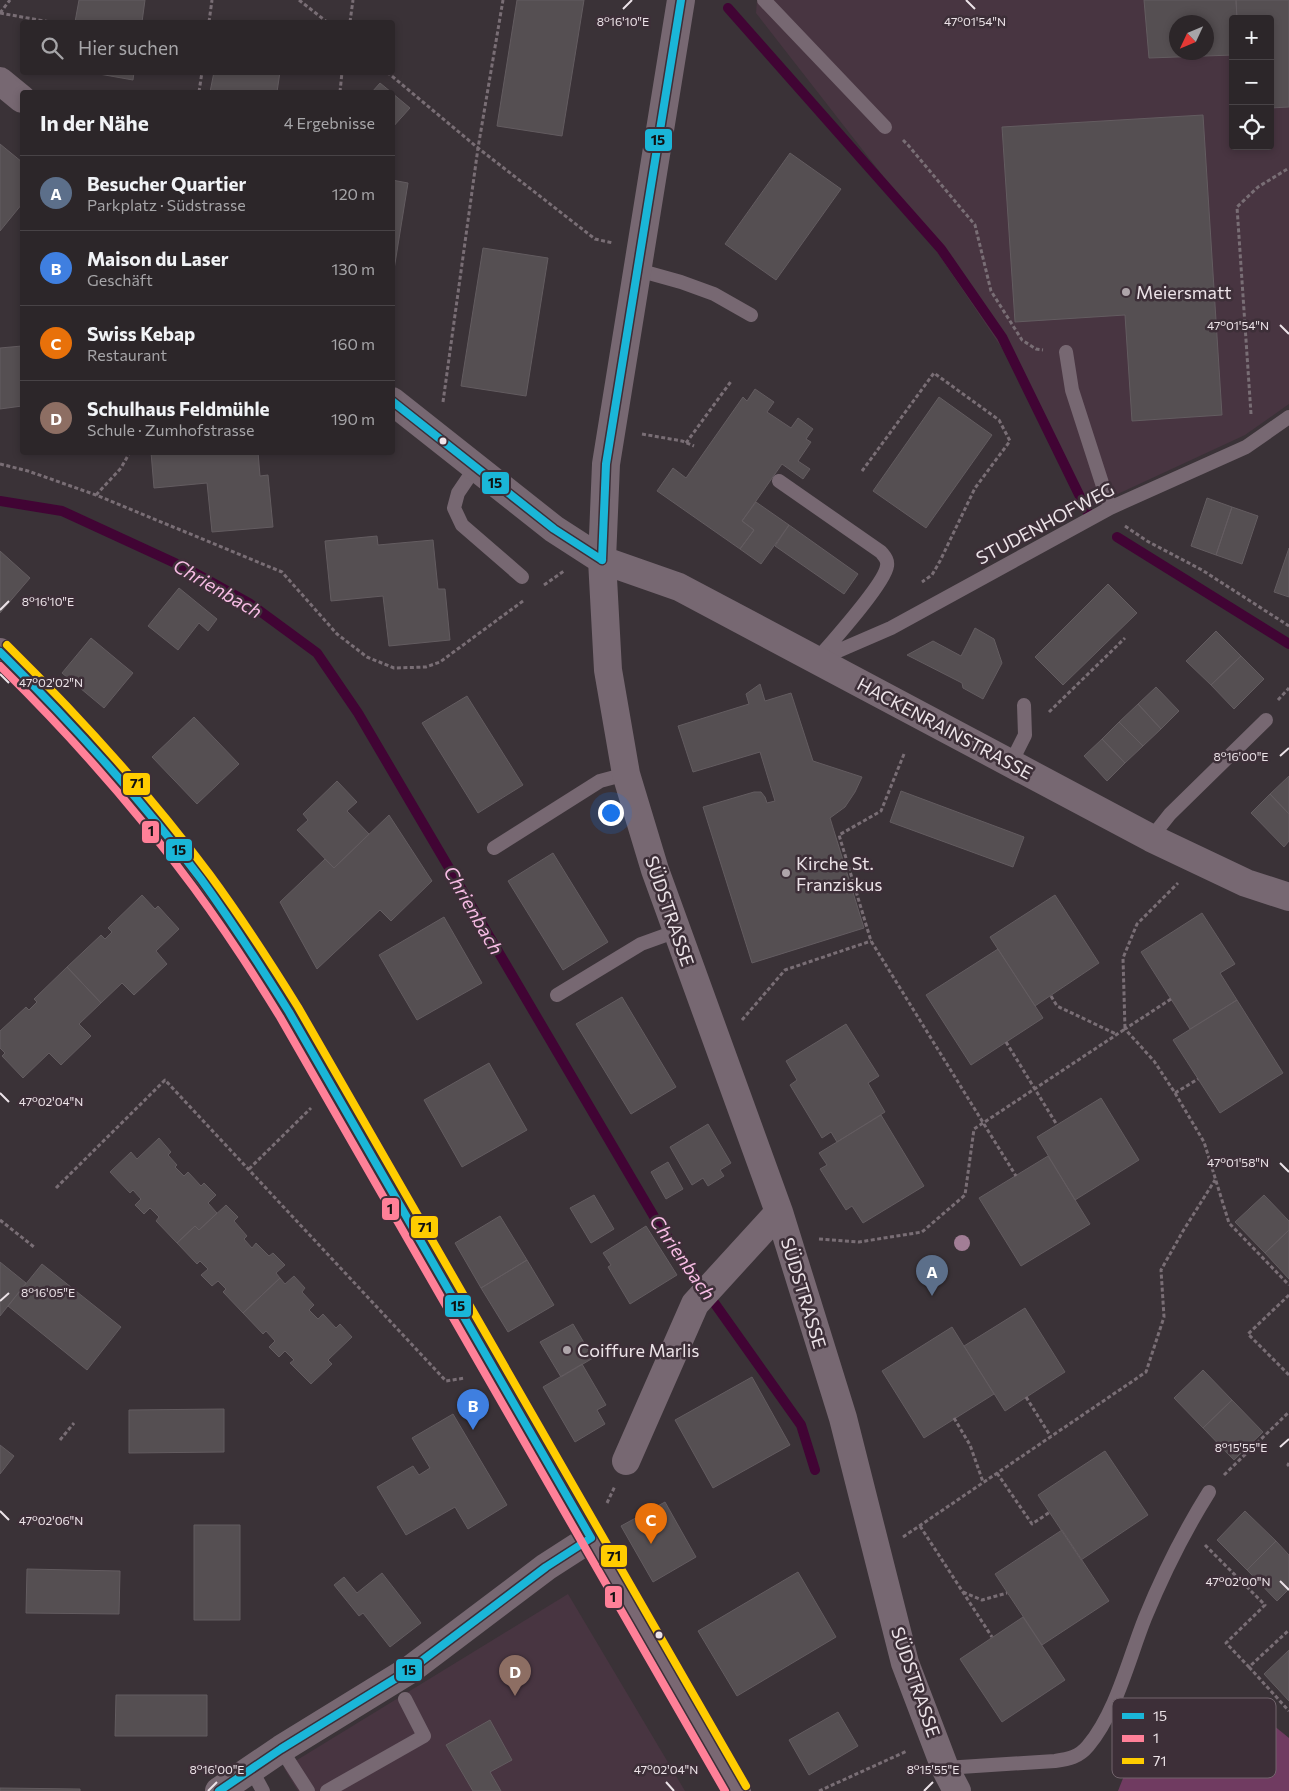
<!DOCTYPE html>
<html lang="de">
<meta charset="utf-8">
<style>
body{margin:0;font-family:Commissioner,sans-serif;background:#383235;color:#f1f3f6}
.controls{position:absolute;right:15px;top:15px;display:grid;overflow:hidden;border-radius:5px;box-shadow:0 2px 8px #0003}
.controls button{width:45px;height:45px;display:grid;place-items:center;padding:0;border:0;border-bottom:1px solid #484346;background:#2c2629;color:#f1f3f6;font:25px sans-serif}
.compass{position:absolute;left:1169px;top:15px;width:45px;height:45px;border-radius:50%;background:#2c2629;box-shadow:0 2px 8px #0003;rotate:226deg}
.you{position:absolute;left:610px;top:812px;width:18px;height:18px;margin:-12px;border:4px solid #fff;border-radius:50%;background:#1a73e8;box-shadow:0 0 0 8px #1a73e833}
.badge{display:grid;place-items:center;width:32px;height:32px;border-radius:50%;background:#d6ab8b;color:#fff;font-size:16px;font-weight:700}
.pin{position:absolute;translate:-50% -41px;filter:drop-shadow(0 1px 2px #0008)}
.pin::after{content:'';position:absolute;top:26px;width:18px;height:15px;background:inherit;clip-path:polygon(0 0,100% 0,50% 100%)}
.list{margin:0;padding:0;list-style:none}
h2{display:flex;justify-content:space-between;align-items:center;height:65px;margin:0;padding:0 20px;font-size:21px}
h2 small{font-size:16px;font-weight:400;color:#a6a5a8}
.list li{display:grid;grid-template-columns:32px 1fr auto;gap:15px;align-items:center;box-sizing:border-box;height:75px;padding:0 20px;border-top:1px solid #484346}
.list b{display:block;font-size:19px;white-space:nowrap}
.list p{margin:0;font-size:16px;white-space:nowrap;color:#a6a5a8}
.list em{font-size:16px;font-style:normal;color:#a6a5a8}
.icon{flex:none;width:28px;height:28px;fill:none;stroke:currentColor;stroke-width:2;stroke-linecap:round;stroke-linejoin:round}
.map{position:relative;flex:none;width:1289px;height:1791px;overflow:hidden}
.search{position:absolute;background:#2c2629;box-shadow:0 2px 8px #0003;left:20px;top:20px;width:375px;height:55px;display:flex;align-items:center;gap:12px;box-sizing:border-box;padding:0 18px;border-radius:5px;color:#a6a5a8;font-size:19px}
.panel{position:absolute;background:#2c2629;box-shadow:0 2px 8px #0003;left:20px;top:90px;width:375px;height:365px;border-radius:5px}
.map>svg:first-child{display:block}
.built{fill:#483541;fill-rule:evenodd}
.green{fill:#703b61}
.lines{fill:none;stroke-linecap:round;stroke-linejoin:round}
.stream{stroke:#410434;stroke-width:10}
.building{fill:#554f52;stroke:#635c60;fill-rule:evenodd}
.path{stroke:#796e75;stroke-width:3;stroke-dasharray:4 2.5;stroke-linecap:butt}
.service{stroke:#776872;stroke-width:14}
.minor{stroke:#776872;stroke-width:28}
.tertiary{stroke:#776872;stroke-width:28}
.primary{stroke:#7a6873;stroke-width:28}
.bus-1-casing{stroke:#3d2f38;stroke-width:11}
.bus-2-casing{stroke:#3d2f38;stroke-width:11}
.bus-3-casing{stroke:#3d2f38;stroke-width:11}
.bus-1{stroke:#1ab6d8;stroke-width:8}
.bus-2{stroke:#ff8098;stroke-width:8}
.bus-3{stroke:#fc0;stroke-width:8}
.tree{fill:#a27e96}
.ticks{fill:none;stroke:#ece3e8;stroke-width:2}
.poi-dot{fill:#aea5aa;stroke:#3d2f38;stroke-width:2}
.bus-dot{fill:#ece3e8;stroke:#3d2f38;stroke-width:2}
.labels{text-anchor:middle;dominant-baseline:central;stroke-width:5;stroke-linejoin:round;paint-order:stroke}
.poi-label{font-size:18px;fill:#ece3e8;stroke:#3d2f38;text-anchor:start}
.street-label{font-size:18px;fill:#ece3e8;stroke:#3d2f38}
.water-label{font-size:19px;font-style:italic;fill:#f7bce4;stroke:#3d2f38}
.key{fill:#3d2f38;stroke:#72656d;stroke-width:1}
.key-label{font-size:14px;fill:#ece3e8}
.ticks-label{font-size:12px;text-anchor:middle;fill:#ece3e8;stroke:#3d2f38;stroke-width:5;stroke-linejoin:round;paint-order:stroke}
.line-badge{stroke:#3d2f38;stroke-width:2}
.pale-badge-label{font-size:14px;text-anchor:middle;font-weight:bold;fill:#111}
</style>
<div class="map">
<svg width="1289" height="1791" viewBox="0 0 1289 1791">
<rect width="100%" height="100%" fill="#3a3237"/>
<!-- built -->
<path class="built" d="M757,0H1289V404L1245,435L1081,511L1024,381L904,203L756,13ZM1233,19H1270V146H1233ZM1176,22H1206V52H1176Z
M568,1594L685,1791H298L284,1768Z"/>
<!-- green -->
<path class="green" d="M1205,1717L1243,1758L1273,1725L1289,1738V1791H1118L1129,1763L1159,1719Z"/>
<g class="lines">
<!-- stream -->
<path class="stream" d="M728,8L941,249L1002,337L1089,515
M0,501L62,511L188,569L249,603L317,653L358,713L659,1225L801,1425L815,1470
M1117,537L1289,644"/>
</g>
<!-- building -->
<path class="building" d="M79,0H145L142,22H75Z
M517,0H584L562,136L497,126Z
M1144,0H1236L1237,19H1233V55L1149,58ZM1176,22H1206V52H1176Z
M1236,0H1289V107L1270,108V19H1237Z
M88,72H134L133,80Z
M214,72H280L277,92H210Z
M380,83L391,92H372Z
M392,93L410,108L392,128Z
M1203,115L1222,415L1132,421L1125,315L1015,322L1002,127Z
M0,144L22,162V204L0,231Z
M790,153L841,189L776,280L725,244Z
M392,180L408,183L392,282Z
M483,248L548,258L526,396L461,386Z
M22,346V406L0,409V348Z
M755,389L774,402L767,412L791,428L798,418L813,429L806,439L811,442L798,461L810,469L803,479L782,464L742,521L754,530L740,549L657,491L673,468L686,478L743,397L747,401Z
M939,397L992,435L926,528L873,491Z
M151,452H258L260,476L268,475L273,527L212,532L207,483L154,488Z
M1207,498L1232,507L1216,555L1191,546Z
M756,502L789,525L761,564L740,549L754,530L742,521Z
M1232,507L1258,516L1242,564L1216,555Z
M789,525L858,574L844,594L775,546Z
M377,536L378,545L433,540L438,589H445L450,640L389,646L383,596L331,601L325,541Z
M1289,548V597L1274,592Z
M0,551L30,578L0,613Z
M1108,584L1137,613L1063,685L1035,657Z
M179,588L217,619L208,631L199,623L178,650L148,626Z
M975,628L994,639L1002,663L983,699L963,688L962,683L907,655L933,641L961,656Z
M1216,631L1241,656L1211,685L1186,661Z
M91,638L133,673L104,708L62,673Z
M1241,656L1264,679L1234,709L1211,685Z
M760,684L765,701L791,693L813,761L862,777L855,792L845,807L830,818L864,928L752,963L703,807L754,792H761L765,797L767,803L775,801L760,752L693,772L678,726L749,704L746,694Z
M1156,687L1179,711L1161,729L1138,704Z
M467,696L523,785L478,813L422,723Z
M1138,704L1161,729L1143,746L1119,722Z
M194,717L239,764L197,804L152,757Z
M1119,722L1143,746L1125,763L1102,739Z
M1102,739L1125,763L1107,781L1084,756Z
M1289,776V814L1270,794Z
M337,781L357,802L347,811L369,834L334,868L297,830L308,820L303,814Z
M901,791L1024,837L1013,867L890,822Z
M1270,794L1289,814V841L1284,847L1251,813Z
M389,815L432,881L391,921L380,910L317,969L280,902L325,859L334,868Z
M553,853L608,942L563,970L508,881Z
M142,895L155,909L158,906L179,929L156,951L167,964L134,995L122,983L101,1003L67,967L101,935L105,939L112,932L108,928Z
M1055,895L1099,963L1035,1006L990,937Z
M1202,913L1235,964L1220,973L1237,1000L1190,1029L1141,952Z
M444,917L482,983L417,1020L379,955Z
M998,949L1043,1018L971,1065L926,995Z
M67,967L101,1003L79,1024L91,1036L61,1065L49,1053L23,1078L2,1056L5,1053L0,1048V1031L26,1007L29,1010L37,1002L34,999Z
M622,997L676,1087L631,1114L576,1024Z
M1237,1000L1283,1073L1220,1113L1173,1040Z
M846,1024L879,1076L868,1083L885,1112L837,1142L831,1132L822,1138L790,1085L797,1080L786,1061Z
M489,1063L527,1130L462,1167L424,1100Z
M1101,1098L1139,1160L1075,1200L1037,1137Z
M881,1115L924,1186L863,1223L852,1206L846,1210L820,1169L827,1165L819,1153Z
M708,1124L731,1163L720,1170L724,1176L708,1186L703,1178L692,1185L670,1147Z
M159,1138L171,1152L168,1155L177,1165L175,1167L184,1176L188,1172L201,1186L204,1183L216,1195L208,1203L217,1213L199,1230L195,1226L177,1243L156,1221L159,1217L150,1208L144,1214L135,1205L141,1199L133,1190L130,1193L110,1172L131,1152L137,1159Z
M1048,1156L1090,1224L1021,1266L979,1198Z
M668,1162L683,1189L666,1199L651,1172Z
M594,1195L614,1229L591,1243L570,1208Z
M1264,1195L1289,1221V1230L1265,1253L1235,1222Z
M226,1205L238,1217L234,1221L247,1236L244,1239L252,1248L256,1243L269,1256L273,1253L285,1265L276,1273L280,1278L243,1313L223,1292L226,1289L218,1281L212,1286L201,1275L208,1269L200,1261L197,1264L177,1243L195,1226L199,1230Z
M500,1216L527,1260L481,1288L455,1243Z
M646,1226L677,1275L630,1304L608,1267L611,1265L603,1253Z
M1289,1230V1279L1265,1253Z
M527,1260L554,1305L508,1332L481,1288Z
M0,1262L26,1283L0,1316Z
M42,1264L121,1327L87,1370L8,1306Z
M294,1276L305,1288L302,1292L314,1305L309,1310L318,1319L323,1314L336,1328L340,1324L352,1337L328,1360L332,1364L311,1384L290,1363L294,1360L285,1351L279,1357L269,1347L275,1341L266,1331L263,1334L243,1313L280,1278L285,1284Z
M1025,1308L1065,1372L1005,1411L964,1346Z
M573,1324L593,1358L561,1377L540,1342Z
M952,1327L994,1394L924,1438L882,1371Z
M582,1364L606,1405L597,1410L605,1424L575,1442L543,1387Z
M1203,1370L1232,1400L1203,1428L1174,1398Z
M752,1377L790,1445L713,1488L675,1420Z
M1232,1400L1263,1432L1234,1460L1203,1428Z
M224,1409V1452L129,1453V1410Z
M453,1414L507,1505L468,1529L455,1507L406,1535L377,1487L413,1466L419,1475L430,1468L412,1438Z
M0,1445L14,1456L0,1474Z
M1105,1451L1148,1515L1081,1560L1038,1495Z
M665,1502L696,1557L653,1582L621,1526Z
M1245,1511L1276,1541L1247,1570L1217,1540Z
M194,1525H240V1620H194Z
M1062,1530L1109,1601L1042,1645L995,1574Z
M1276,1541L1289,1555V1589L1277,1601L1247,1570Z
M27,1569L120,1571L119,1614L26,1613Z
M798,1572L836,1637L737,1696L698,1631Z
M382,1573L421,1623L390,1647L363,1613L359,1616L334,1585L344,1577L357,1593Z
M1023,1617L1065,1680L1002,1722L960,1659Z
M1289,1650V1701L1264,1674Z
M116,1695H207V1736H115Z
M838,1712L858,1746L809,1775L789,1740Z
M490,1720L512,1760L490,1772L501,1791H473L446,1745Z
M0,1788L80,1789V1791H0Z"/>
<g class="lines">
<!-- path -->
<path class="path" d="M299,0L327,22
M0,13L50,22
M0,13L10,0
M209,22L212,0
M350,22L353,0
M387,72L478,148L595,239L613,243
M199,92L202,72
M340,92L342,72
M903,140L908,145L975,225L991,291L1022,340L1036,349L1043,350
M443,402L478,148L503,0
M1251,414L1237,207L1258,187L1289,168
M642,434L682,441L694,446
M686,443L732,380
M0,464L28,471L96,495L282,572L337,634L367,657L394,668L426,667L440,662L523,601
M862,471L934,373L999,420L1010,441L975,488L940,561L932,575L922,582
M96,495L121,468L130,452
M1125,526L1147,541L1202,570L1289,626
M544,585L564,571
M1278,700L1289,688
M1049,712L1125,638
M904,754L881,811L839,835L871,941L1016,1176
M1051,996L1057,1006L1116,1034
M1171,999L1125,1029L1154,1061L1175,1093L1198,1079
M742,1020L785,970L871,941
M1006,1042L1057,1125
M1175,1093L1204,1142L1229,1223L1289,1285
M249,1169L311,1108
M56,1188L165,1080L446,1381L465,1378
M0,1220L34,1247
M819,1239L859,1242L922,1232L965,1195L974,1129L1125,1029L1123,958L1137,924L1178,883
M1289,1295L1248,1334L1289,1375
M1026,1397L1051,1437
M954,1418L970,1445L983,1482
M60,1440L74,1423
M1289,1463L1288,1465L1289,1466
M997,1473L1032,1524L1050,1512
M1224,1475L1289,1412
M607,1503L615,1486
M920,1526L992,1637
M903,1537L1146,1372L1164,1317L1161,1270L1183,1231L1215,1180
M1205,1545L1265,1605L1226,1643L1249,1667L1289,1630
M963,1592L982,1600L1007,1593
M1249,1667L1289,1711
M819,1791L907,1751"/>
<!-- service -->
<path class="service" d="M764,0L885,127
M638,270L681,282L714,294L751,315
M1066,352L1072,390L1110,508
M475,468L458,493L454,508L462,525L522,577
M779,481L881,552C885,557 888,560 887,566C885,583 832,642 819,657
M817,660L891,628L1110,508L1246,447L1289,417
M1011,763L1025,735L1024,705
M1151,838L1170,814L1266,720
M494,848L600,781L626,774
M557,995L641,944L677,931
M281,1749L308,1791
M945,1768L1055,1761C1069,1759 1079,1757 1088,1746C1116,1713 1129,1658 1145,1618C1163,1574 1184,1532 1209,1492
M251,1769L263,1791
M327,1791L424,1736L405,1699"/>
<!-- minor -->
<path class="minor" d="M681,0L606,464L602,560L608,670L626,774L655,870L779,1212L843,1418L905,1663L945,1768L957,1791
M0,81L22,99
M392,401L554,529L602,560L679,587L1151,838L1246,883L1289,897
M626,1461L695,1304L779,1212"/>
<!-- tertiary -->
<path class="tertiary" d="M219,1791L281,1749L411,1669L546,1567L591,1538"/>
<!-- primary -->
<path class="primary" d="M0,652C73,723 140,799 201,880C232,922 261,967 289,1012L737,1791"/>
<defs>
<path id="bus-1" d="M392,401L554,529L602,560
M602,560L606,464L681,0
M0,652C72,723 140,798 201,879C232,922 261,967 289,1012L591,1538
M219,1791L281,1749L411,1669L546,1567L591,1538"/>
<path id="bus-2" d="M0,666C70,735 136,809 194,888C225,930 253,973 280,1017L725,1791"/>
<path id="bus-3" d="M7,645C80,717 149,793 210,875C241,917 270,962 298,1007L746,1786"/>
</defs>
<!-- bus-1 casing -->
<use href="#bus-1" class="bus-1-casing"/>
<!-- bus-2 casing -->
<use href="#bus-2" class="bus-2-casing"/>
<!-- bus-3 casing -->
<use href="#bus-3" class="bus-3-casing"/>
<!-- bus-1 -->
<use href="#bus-1" class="bus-1"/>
<!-- bus-2 -->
<use href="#bus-2" class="bus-2"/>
<!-- bus-3 -->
<use href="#bus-3" class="bus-3"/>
</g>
<!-- trees -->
<circle class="tree" cx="962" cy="1243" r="8"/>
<!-- ticks -->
<path class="ticks" d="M966,0L975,9M623,9L632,0M1280,325L1289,334M0,610L9,601M0,674L9,683M1280,756L1289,748M0,1093L9,1102M1280,1163L1289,1172M0,1301L9,1293M1280,1447L1289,1439M0,1511L9,1520M1280,1581L1289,1590M666,1782L674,1791M208,1791L217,1782M924,1791L933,1782"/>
<!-- markers -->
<g class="poi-dot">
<circle cx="1126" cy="292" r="5"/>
<circle cx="786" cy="873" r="5"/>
<circle cx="567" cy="1350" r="5"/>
</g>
<g class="bus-dot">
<circle cx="443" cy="441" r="4.5"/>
<circle cx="659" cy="1635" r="4.5"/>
</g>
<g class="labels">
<!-- poi labels -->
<g class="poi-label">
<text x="1136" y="292">Meiersmatt</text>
<text x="796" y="863">Kirche St.<tspan x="796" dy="21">Franziskus</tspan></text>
<text x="577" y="1350">Coiffure Marlis</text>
</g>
<!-- street labels -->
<g class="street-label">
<text transform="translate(1045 523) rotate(-28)">STUDENHOFWEG</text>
<text transform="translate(945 728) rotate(28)">HACKENRAINSTRASSE</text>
<text transform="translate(670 911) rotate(71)">SÜDSTRASSE</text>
<text transform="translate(804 1293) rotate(73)">SÜDSTRASSE</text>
<text transform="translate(916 1682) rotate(71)">SÜDSTRASSE</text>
</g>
<!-- water labels -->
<g class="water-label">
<text transform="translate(218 588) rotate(30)">Chrienbach</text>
<text transform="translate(474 910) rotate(60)">Chrienbach</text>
<text transform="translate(683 1257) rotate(55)">Chrienbach</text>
</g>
</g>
<!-- legend -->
<rect x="1112" y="1698" width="164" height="80" rx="8" class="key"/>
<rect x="1122" y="1713" width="22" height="6" fill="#1ab6d8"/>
<rect x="1122" y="1735" width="22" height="7" fill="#ff8098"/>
<rect x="1122" y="1758" width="22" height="6" fill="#fc0"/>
<g class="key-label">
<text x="1153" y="1721">15</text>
<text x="1153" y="1743">1</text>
<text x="1153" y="1766">71</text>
</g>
<g class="ticks-label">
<text x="623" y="26">8°16'10"E</text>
<text x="975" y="26">47°01'54"N</text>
<text x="1238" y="330">47°01'54"N</text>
<text x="48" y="606">8°16'10"E</text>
<text x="51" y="687">47°02'02"N</text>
<text x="1241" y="761">8°16'00"E</text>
<text x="51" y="1106">47°02'04"N</text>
<text x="1238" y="1167">47°01'58"N</text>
<text x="48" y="1297">8°16'05"E</text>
<text x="1241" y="1452">8°15'55"E</text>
<text x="51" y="1525">47°02'06"N</text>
<text x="1238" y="1586">47°02'00"N</text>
<text x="666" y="1774">47°02'04"N</text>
<text x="217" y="1774">8°16'00"E</text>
<text x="933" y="1774">8°15'55"E</text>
</g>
<g class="line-badge">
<rect x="644" y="128" width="29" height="24" rx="5" fill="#1ab6d8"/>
<rect x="481" y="471" width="29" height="24" rx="5" fill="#1ab6d8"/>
<rect x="122" y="772" width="29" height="24" rx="5" fill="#fc0"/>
<rect x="141" y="820" width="19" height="24" rx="5" fill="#ff8098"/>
<rect x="165" y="838" width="28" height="24" rx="5" fill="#1ab6d8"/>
<rect x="381" y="1197" width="19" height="24" rx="5" fill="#ff8098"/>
<rect x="410" y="1215" width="29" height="24" rx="5" fill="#fc0"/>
<rect x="444" y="1294" width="28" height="24" rx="5" fill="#1ab6d8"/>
<rect x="600" y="1544" width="28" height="24" rx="5" fill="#fc0"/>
<rect x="604" y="1585" width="19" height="24" rx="5" fill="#ff8098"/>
<rect x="395" y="1658" width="28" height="24" rx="5" fill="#1ab6d8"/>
</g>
<g class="pale-badge-label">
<text x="658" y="145">15</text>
<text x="495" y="488">15</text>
<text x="137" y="788">71</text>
<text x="151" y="836">1</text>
<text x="179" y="855">15</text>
<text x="390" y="1214">1</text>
<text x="425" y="1232">71</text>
<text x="458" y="1311">15</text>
<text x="614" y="1561">71</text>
<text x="613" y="1602">1</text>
<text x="409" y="1675">15</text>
</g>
</svg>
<div class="controls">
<button>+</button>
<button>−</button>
<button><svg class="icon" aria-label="locate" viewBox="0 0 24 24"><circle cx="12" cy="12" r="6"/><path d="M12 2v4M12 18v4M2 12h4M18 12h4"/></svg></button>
</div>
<svg class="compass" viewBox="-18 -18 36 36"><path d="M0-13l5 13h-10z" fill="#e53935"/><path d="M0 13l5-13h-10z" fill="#a6a5a8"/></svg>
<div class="you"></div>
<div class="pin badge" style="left:932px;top:1296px;background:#5c6f8a">A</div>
<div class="pin badge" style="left:473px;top:1430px;background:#3f7fe0">B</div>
<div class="pin badge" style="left:651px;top:1544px;background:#e8710a">C</div>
<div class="pin badge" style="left:515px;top:1696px;background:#8d6e63">D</div>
<div class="search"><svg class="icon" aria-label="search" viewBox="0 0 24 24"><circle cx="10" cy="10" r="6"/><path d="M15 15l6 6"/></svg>Hier suchen</div>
<section class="panel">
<h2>In der Nähe<small>4 Ergebnisse</small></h2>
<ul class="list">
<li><span class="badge" style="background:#5c6f8a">A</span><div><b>Besucher Quartier</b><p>Parkplatz · Südstrasse</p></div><em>120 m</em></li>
<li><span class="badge" style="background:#3f7fe0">B</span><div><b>Maison du Laser</b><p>Geschäft</p></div><em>130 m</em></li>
<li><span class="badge" style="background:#e8710a">C</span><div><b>Swiss Kebap</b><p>Restaurant</p></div><em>160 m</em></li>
<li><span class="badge" style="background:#8d6e63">D</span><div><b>Schulhaus Feldmühle</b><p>Schule · Zumhofstrasse</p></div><em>190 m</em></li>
</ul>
</section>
</div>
